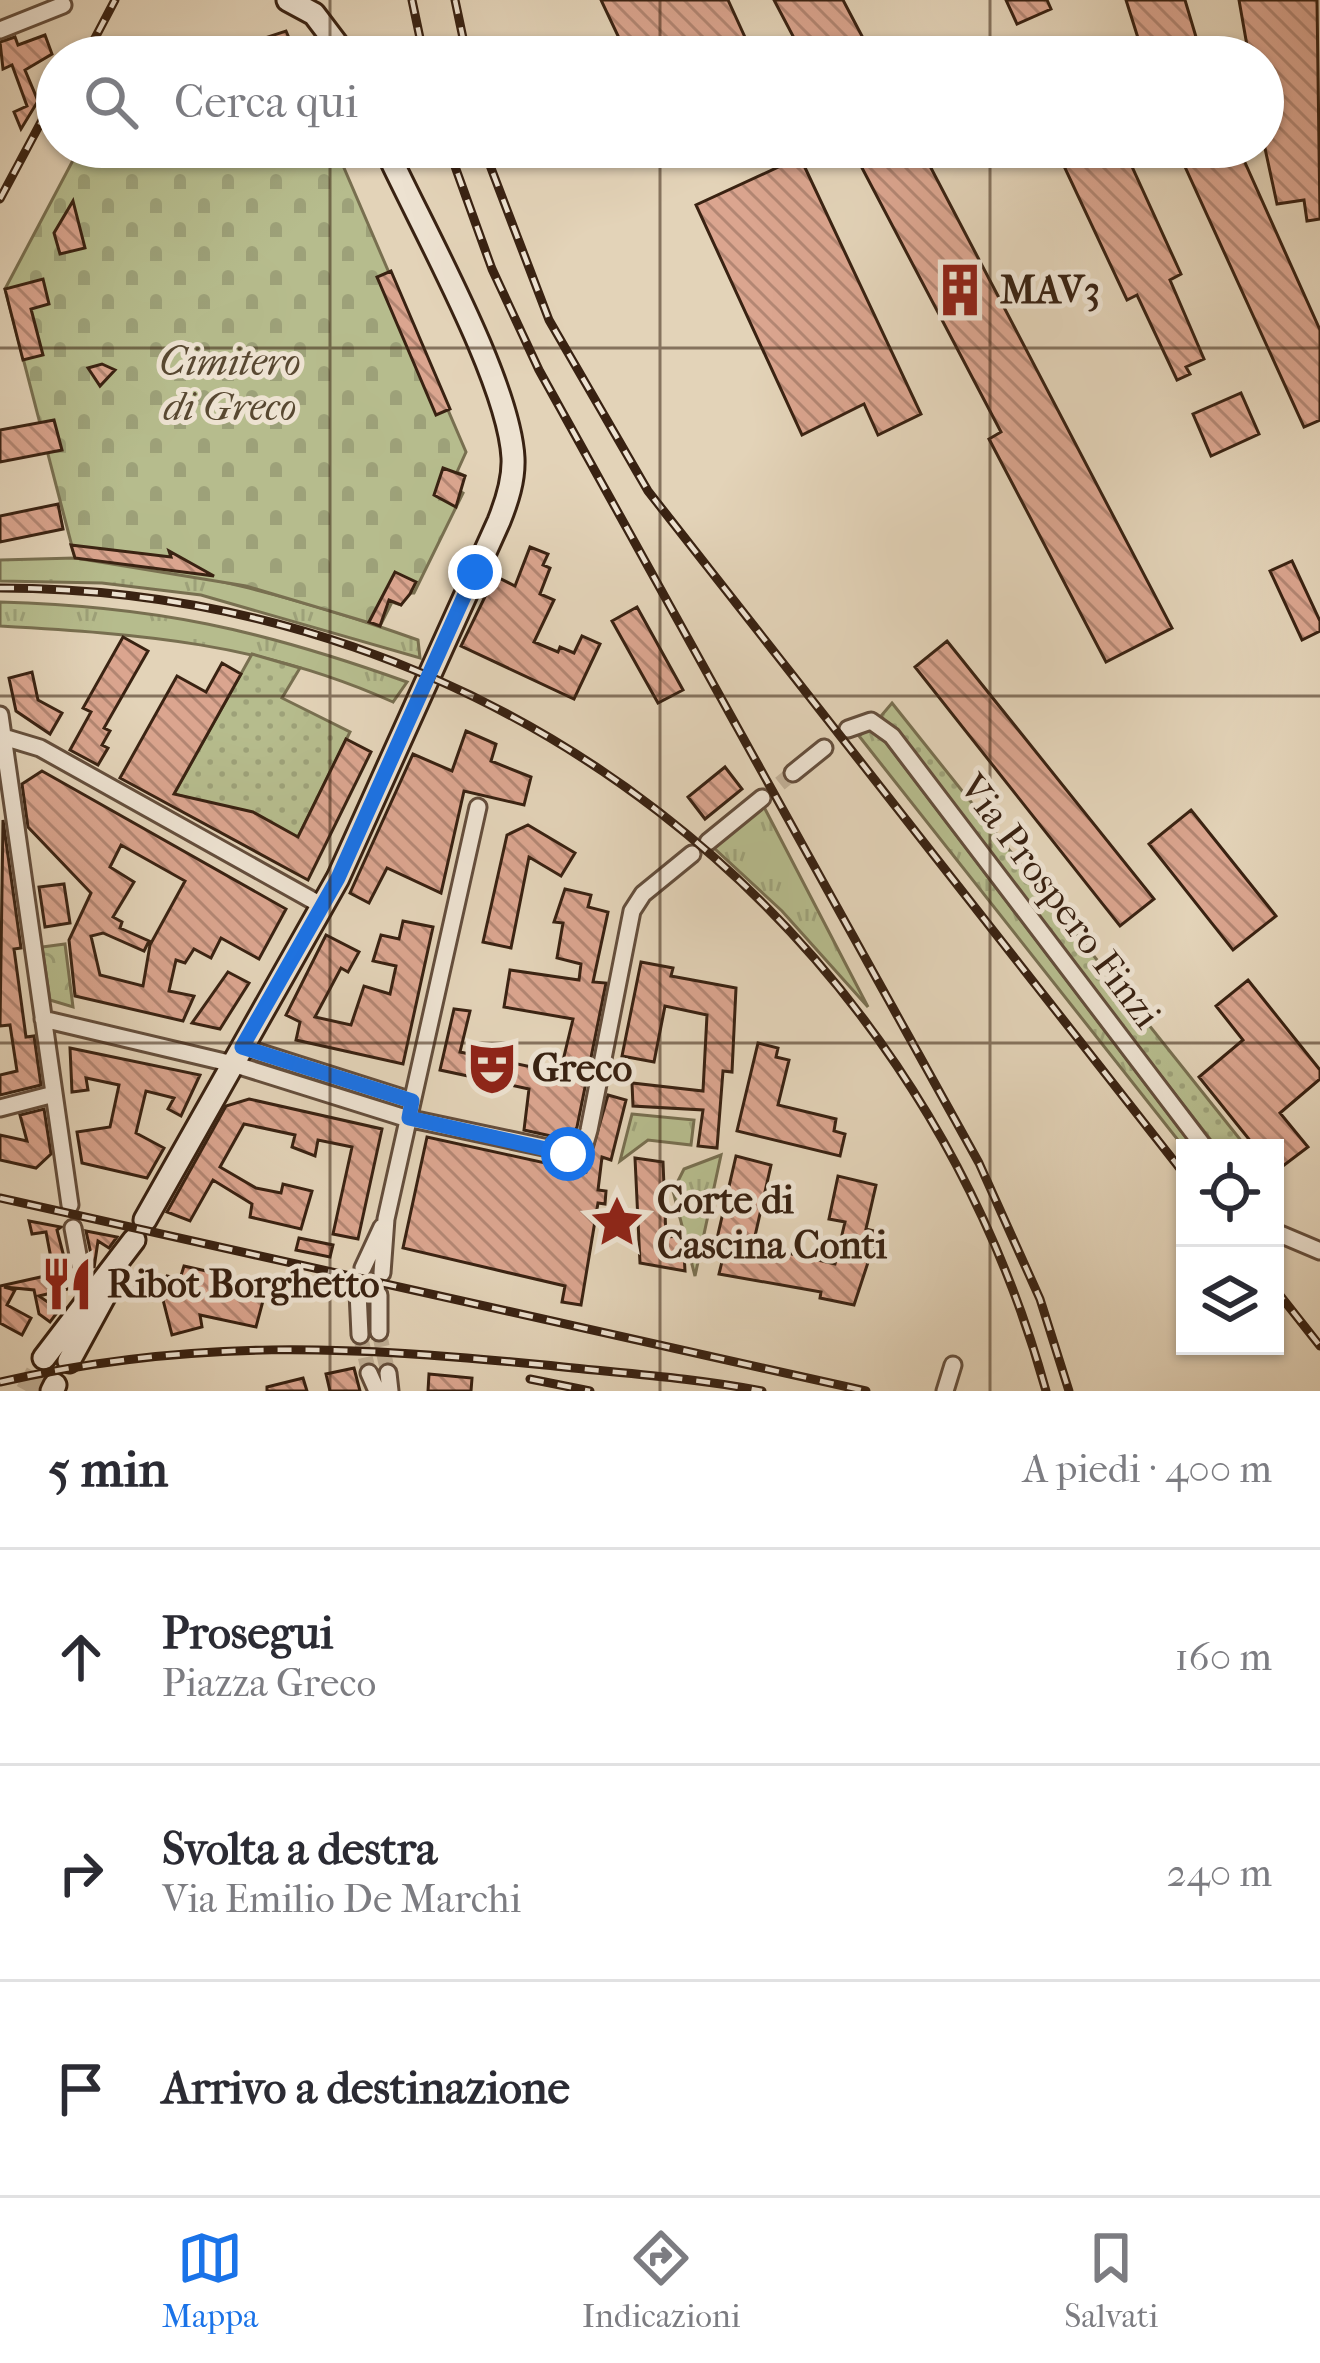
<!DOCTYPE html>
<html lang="it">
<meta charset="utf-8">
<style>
body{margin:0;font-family:"IM FELL French Canon",serif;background:#f2f2f3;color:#2b2b33}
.controls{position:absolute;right:36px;bottom:36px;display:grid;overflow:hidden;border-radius:0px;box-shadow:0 3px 9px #0004}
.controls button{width:108px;height:108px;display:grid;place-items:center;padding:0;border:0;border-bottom:3px solid #e1e1e2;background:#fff;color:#2b2b33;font:60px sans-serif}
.stop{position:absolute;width:36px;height:36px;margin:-27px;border:9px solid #1a73e8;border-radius:50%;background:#fff}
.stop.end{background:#1a73e8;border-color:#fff;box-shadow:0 3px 12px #0008}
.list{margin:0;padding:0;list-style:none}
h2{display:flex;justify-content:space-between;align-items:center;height:156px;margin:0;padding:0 48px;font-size:51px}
h2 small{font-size:39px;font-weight:400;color:#7c7c81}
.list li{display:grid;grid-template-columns:78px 1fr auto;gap:36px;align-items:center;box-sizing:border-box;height:216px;padding:0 48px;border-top:3px solid #e1e1e2}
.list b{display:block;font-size:45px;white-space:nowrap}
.list p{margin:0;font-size:39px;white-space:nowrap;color:#7c7c81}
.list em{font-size:39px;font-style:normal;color:#7c7c81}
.icon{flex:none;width:66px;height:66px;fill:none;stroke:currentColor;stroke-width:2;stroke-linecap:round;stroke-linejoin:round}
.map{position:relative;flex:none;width:1320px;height:1391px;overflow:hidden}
.search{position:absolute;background:#fff;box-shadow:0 3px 9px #0004;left:36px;right:36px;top:36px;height:132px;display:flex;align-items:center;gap:30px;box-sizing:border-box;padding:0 42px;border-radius:66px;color:#7c7c81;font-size:45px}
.sheet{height:804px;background:#fff}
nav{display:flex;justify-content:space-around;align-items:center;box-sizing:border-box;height:168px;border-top:3px solid #e1e1e2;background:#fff;font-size:33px;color:#7c7c81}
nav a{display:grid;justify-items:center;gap:6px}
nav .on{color:#1a73e8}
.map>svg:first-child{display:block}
.grass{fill:url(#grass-tufts);stroke:#786f50;stroke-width:3}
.cemetery{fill:url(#cemetery-stones);stroke:#786f50;stroke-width:3}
.park{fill:url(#park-crowns);stroke:#786f50;stroke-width:3}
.garden{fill:url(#garden-dots);stroke:#786f50;stroke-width:3}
.building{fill:url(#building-back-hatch);stroke:#392212;stroke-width:3;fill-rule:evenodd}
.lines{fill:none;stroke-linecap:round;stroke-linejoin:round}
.street-tunnel{stroke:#c1b097;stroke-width:15;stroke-dasharray:15 8;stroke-linecap:butt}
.secondary-tunnel{stroke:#c1b097;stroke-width:21;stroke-dasharray:21 10;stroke-linecap:butt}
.street-casing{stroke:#644e3c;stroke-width:21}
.secondary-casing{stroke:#392212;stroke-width:27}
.street{stroke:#ede2d1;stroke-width:15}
.secondary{stroke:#ede2d1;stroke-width:21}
.rail-casing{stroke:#392212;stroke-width:9}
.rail{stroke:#ede2d1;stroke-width:4.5;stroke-dasharray:14;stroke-linecap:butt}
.route{stroke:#1a73e8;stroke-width:15}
.grid{fill:none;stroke:#392212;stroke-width:3;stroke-opacity:0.55}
.labels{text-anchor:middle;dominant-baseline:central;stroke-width:10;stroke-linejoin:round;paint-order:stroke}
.poi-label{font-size:39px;font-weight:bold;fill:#392212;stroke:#ede2d1;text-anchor:start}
.park-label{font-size:39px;font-style:italic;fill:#584831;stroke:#ede2d1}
.street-label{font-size:39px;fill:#392212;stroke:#ede2d1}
</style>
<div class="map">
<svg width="1320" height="1391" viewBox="0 0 1320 1391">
<defs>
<pattern id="grass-tufts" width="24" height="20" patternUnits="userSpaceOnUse" patternTransform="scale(3)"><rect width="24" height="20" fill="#b6bc8d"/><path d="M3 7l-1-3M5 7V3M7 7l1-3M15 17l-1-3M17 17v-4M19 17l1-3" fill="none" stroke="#9da179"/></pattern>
<pattern id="cemetery-stones" width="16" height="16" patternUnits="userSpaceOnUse" patternTransform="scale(3)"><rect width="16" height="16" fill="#b6bc8d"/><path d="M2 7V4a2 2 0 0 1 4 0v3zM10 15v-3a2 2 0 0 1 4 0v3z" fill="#9da179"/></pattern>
<pattern id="park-crowns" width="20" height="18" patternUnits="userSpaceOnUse" patternTransform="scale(3)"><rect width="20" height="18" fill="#b6bc8d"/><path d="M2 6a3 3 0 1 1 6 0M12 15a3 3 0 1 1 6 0" fill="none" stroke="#9da179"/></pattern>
<pattern id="garden-dots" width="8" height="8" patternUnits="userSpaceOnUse" patternTransform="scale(3)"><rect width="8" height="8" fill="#b6bc8d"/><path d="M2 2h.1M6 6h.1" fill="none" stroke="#9da179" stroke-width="1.8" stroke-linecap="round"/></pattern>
<pattern id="building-back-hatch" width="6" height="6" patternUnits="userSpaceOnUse" patternTransform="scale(3)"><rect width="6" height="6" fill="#dba58f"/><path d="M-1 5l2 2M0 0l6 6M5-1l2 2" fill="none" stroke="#b38673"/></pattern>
</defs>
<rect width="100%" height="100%" fill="#e3d3b8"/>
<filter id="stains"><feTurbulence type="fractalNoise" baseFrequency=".00167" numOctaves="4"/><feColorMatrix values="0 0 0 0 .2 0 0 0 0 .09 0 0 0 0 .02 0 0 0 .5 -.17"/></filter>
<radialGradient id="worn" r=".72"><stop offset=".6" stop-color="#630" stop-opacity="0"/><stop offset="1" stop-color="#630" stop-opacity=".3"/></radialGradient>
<!-- grass -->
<path class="grass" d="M75,558C194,569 306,600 418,640L420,658L201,595L102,583L0,581V560Z
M0,602C155,606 262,630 407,682L393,702C262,643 141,634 0,626Z
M868,729L880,735L1194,1148L1185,1149L859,736Z
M764,807L868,1007L782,911L714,848Z
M632,1114L694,1120L691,1145L648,1140L620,1161Z
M721,1155L695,1276L673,1191L684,1169Z"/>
<!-- cemetery -->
<path class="cemetery" d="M80,147H335L466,452L457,472L465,476L458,490L463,493L414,593H407L401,605L392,602L380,626L246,586L75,558L5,289Z"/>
<!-- park -->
<path class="park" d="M65,944L73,1007L50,1000L42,947Z"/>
<!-- garden -->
<path class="garden" d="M252,654L300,668L282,698L350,732L298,837L252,815L174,794Z
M892,703L1247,1148H1217L881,716Z"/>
<!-- building -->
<path class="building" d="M601,0H728L754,57H628Z
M774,0H843L873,57H804Z
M1006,0H1047L1051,9L1017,24Z
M1126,0H1185L1202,57H1144Z
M1239,0H1317L1320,219L1307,221L1304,200L1277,204L1263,139V57H1249Z
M286,31L292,45L247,57H207Z
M45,35L52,54L25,70L38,101L21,129L14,112L27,106L12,65L3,69L0,42L15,37L18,45Z
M669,147H717L678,165Z
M851,147H920L1172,628L1106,662L989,439L1001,432Z
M1055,147H1123L1181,274L1170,280L1204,359L1186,367L1190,374L1177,380L1137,295L1127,300Z
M1176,147H1238L1320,330V420L1304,427Z
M800,157L921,414L878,435L864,404L802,435L696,205Z
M73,201L85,248L60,254L54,233Z
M391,271L450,409L436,415L377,277Z
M43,279L49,304L31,309L43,355L23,360L5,289Z
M102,364L115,370L100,386L88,368Z
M1241,393L1259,434L1211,456L1193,414Z
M54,420L62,450L0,462V430Z
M443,468L465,476L456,507L434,495Z
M58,504L63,529L0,542V516Z
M71,545L171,557L169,551L214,576L75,558Z
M530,547L548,554L543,565L550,568L540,594L554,600L534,642L558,652L560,647L574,653L582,636L600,644L574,699L461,646L495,576L515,586Z
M1292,561L1320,621V631L1302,640L1270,571Z
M395,572L416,582L410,594L401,605L389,600L380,626L369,622Z
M637,607L683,690L658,703L612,621Z
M123,637L148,651L104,728L110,731L102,745L108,748L98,765L70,750L91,712L83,708Z
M947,641L1154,899L1120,926L915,667Z
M222,663L241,674L174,794L253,812L298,837L346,739L371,752L308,880L120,778L177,676L206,692Z
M32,672L38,700L62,713L50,734L16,711L9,678Z
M466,731L496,744L491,761L531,777L524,805L464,791L441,893L387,868L369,903L350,893L413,754L452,771Z
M725,767L742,789L705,819L688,797Z
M42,771L286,909L259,959L221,938L211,958L194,949L185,963L176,960L169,991L194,996L183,1021L75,996L69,940L91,893L28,827L22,784ZM121,845L185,881L150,945L143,986L100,975L91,936L103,933L144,951L149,941L120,928L122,922L113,917L134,882L110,867Z
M1191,810L1276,916L1233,950L1149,844Z
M3,820L21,948L14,949L26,1037L34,1036L41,1085L0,1095V1075L17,1071L10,1025L0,1026Z
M528,825L575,853L561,876L529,857L511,948L483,942L507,835Z
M64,884L70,923L45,927L39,887Z
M565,889L591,895L588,907L608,912L593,982L606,983L577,1127L569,1140L524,1130L529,1089L440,1070L454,1009L470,1011L460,1052L560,1073L573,1019L504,1007L510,970L579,980L581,964L557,958L563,923L554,922Z
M403,921L433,927L403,1064L296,1040L300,1022L286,1015L326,935L359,952L348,972L341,968L315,1017L351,1025L364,986L390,994L396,966L373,961L381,935L399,939Z
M641,962L673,968L671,976L736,988L732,1072L723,1071L717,1148L698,1146L703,1110L633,1106L632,1083L703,1091L707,1015L665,1006L654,1062L622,1056Z
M228,972L249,983L220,1029L192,1023Z
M1248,980L1320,1070V1079L1280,1113L1308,1147L1275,1172V1148H1256L1199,1077L1243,1040L1216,1006Z
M758,1043L778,1048L776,1057L789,1060L778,1105L836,1119L834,1131L845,1134L840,1156L737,1131Z
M70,1048L200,1075L181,1116L168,1109L174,1098L146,1091L136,1133L164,1148L147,1178L82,1163L77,1132L110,1127L119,1085L86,1078L88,1090L72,1092Z
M608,1095L626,1100L611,1160L602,1157L598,1190L606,1191L605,1204L598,1203L581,1305L562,1302L565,1286L403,1248L427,1137L586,1172Z
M249,1099L382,1129L358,1239L333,1234L352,1147L318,1140L315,1156L292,1147L295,1135L244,1124L220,1167L256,1188L281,1193L283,1184L312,1191L301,1229L250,1217L252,1204L213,1180L190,1221L167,1212L226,1106Z
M44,1109L51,1154L36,1168L0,1160V1135L27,1141L20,1115Z
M736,1156L771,1165L753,1245L835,1264L845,1222L829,1219L838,1176L876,1185L866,1229L878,1232L854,1305L820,1298L821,1292L719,1274L726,1245L716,1243Z
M635,1158L663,1162L666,1237L683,1236L685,1271L640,1263Z
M29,1221L61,1227L57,1230L72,1288L39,1296L59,1310L50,1322L39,1314L34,1290L4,1287L15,1290L7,1305L31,1318L22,1335L0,1323V1286L54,1274L46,1232L32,1234Z
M86,1231L117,1237L109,1248L98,1241L94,1268Z
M299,1238L333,1245L330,1257L296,1250Z
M184,1266L246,1280L244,1292L264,1297L256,1327L200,1315L202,1327L172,1335L160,1288L167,1276L180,1279Z
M354,1368L360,1391H330L326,1374Z
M429,1374L472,1378L471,1391H428Z
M303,1378L307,1391H267V1387Z"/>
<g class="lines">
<!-- street-tunnel -->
<path class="street-tunnel" d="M762,798L793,773
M379,1332L388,1373
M360,1335L369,1373"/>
<!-- secondary-tunnel -->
<path class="secondary-tunnel" d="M26,1391L44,1358"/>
<defs>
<path id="street" d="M0,30L63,5
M0,715L70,1205
M848,729L871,721L892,736L1205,1148
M0,736L40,748L321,905
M793,773L824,748
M708,842L762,798
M43,1019L233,1064L402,1117L572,1153L585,1144L589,1130L632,911L643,894L692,854
M242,1047L412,1101
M0,1108L54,1094
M73,1228L87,1303
M1275,1232L1320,1251
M363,1268L382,1227
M382,1273L386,1219L478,807
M358,1292L360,1335
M379,1295V1332
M369,1373L377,1391
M388,1373L390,1391
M945,1391L953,1365"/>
<path id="secondary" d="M288,0L314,14L342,51
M145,1220L338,878L499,521C507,501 514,480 513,458C509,380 420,224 385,147
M44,1358L134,1240
M69,1361L106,1293
M52,1391L55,1385"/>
</defs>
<!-- street casing -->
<use href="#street" class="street-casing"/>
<!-- secondary casing -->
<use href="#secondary" class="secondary-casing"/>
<!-- street -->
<use href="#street" class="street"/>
<!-- secondary -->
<use href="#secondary" class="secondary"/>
<defs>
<path id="rail" d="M412,0L424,57
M455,0L467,57
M85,57L115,0
M448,147L492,269L539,370L979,1163L1040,1299L1069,1391
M483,147L549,320L648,491L1185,1175
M0,199L57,92
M0,588C493,588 915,917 1046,1391
M0,1198L866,1391
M1275,1289L1320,1346
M530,1379L590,1391
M0,1382C193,1338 350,1346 545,1365C617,1373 690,1377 762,1391"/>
</defs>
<!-- rail casing -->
<use href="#rail" class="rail-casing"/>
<!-- rail -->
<use href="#rail" class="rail"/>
</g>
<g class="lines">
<!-- route -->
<path class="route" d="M475,572L338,878L242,1047L412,1101L409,1118L568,1154"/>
</g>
<!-- grid -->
<path class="grid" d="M330,0V57M660,0V57M990,0V57M330,147V1391M660,147V1391M990,147V1391M0,348H1320M0,696H1320M0,1043H1320"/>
<!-- icons -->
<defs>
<symbol id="building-bare" viewBox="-9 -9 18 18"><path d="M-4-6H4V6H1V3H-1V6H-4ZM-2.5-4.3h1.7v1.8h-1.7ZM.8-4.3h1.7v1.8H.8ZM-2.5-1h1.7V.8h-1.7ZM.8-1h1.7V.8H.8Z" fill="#8f2418" stroke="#ede2d1" stroke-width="2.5" paint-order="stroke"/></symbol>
<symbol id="theatre-bare" viewBox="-9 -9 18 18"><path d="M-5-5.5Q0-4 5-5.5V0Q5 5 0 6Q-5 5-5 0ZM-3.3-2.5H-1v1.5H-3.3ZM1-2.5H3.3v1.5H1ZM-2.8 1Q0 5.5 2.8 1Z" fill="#8f2418" stroke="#ede2d1" stroke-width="2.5" paint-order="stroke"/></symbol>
<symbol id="sight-bare" viewBox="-9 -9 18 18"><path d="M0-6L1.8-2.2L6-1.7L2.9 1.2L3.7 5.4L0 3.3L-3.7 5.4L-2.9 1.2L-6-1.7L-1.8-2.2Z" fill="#8f2418" stroke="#ede2d1" stroke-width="2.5" paint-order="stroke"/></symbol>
<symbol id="restaurant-bare" viewBox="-9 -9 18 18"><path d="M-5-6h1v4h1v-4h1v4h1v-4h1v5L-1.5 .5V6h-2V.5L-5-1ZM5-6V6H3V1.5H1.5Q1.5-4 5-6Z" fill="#8f2418" stroke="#ede2d1" stroke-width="2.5" paint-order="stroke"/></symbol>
</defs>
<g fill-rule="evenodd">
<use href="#building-bare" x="922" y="252" width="76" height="76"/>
<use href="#theatre-bare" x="454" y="1030" width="76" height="76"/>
<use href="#sight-bare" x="579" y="1184" width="76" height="76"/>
<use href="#restaurant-bare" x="29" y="1246" width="76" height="76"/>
</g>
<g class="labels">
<!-- poi labels -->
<g class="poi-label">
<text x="1000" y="290">MAV3</text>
<text x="532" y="1068">Greco</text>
<text x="657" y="1200">Corte di<tspan x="657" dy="45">Cascina Conti</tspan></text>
<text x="107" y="1284">Ribot Borghetto</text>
</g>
<!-- park labels -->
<g class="park-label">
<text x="230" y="362">Cimitero<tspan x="230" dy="45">di Greco</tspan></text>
</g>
<!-- street labels -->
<g class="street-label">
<text transform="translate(1060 901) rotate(53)">Via Prospero Finzi</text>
</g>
</g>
<rect width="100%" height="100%" filter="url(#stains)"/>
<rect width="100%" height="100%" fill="url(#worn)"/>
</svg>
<div class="controls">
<button><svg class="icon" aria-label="locate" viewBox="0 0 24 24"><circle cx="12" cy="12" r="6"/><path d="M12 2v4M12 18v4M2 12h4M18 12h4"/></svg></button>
<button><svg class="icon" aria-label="layers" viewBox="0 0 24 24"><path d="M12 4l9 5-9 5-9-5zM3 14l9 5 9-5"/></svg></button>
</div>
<div class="stop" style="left:568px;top:1154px"></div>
<div class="stop end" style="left:475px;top:572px"></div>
<div class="search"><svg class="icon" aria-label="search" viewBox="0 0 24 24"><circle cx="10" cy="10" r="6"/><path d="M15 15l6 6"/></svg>Cerca qui</div>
</div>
<section class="sheet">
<h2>5 min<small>A piedi · 400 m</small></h2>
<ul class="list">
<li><svg class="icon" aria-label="ahead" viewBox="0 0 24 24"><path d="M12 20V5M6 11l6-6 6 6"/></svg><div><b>Prosegui</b><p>Piazza Greco</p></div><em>160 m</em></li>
<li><svg class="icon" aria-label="right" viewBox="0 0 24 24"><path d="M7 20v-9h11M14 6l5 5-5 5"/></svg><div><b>Svolta a destra</b><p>Via Emilio De Marchi</p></div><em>240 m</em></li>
<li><svg class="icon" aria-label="arrive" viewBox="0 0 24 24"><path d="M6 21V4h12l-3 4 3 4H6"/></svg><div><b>Arrivo a destinazione</b></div></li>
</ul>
</section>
<nav>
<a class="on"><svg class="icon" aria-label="map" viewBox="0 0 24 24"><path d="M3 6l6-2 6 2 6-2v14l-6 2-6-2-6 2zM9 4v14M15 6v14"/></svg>Mappa</a>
<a><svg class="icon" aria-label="directions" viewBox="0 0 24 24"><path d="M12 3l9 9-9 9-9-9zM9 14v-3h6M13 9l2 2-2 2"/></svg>Indicazioni</a>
<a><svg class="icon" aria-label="saved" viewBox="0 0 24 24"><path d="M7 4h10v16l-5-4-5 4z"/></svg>Salvati</a>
</nav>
